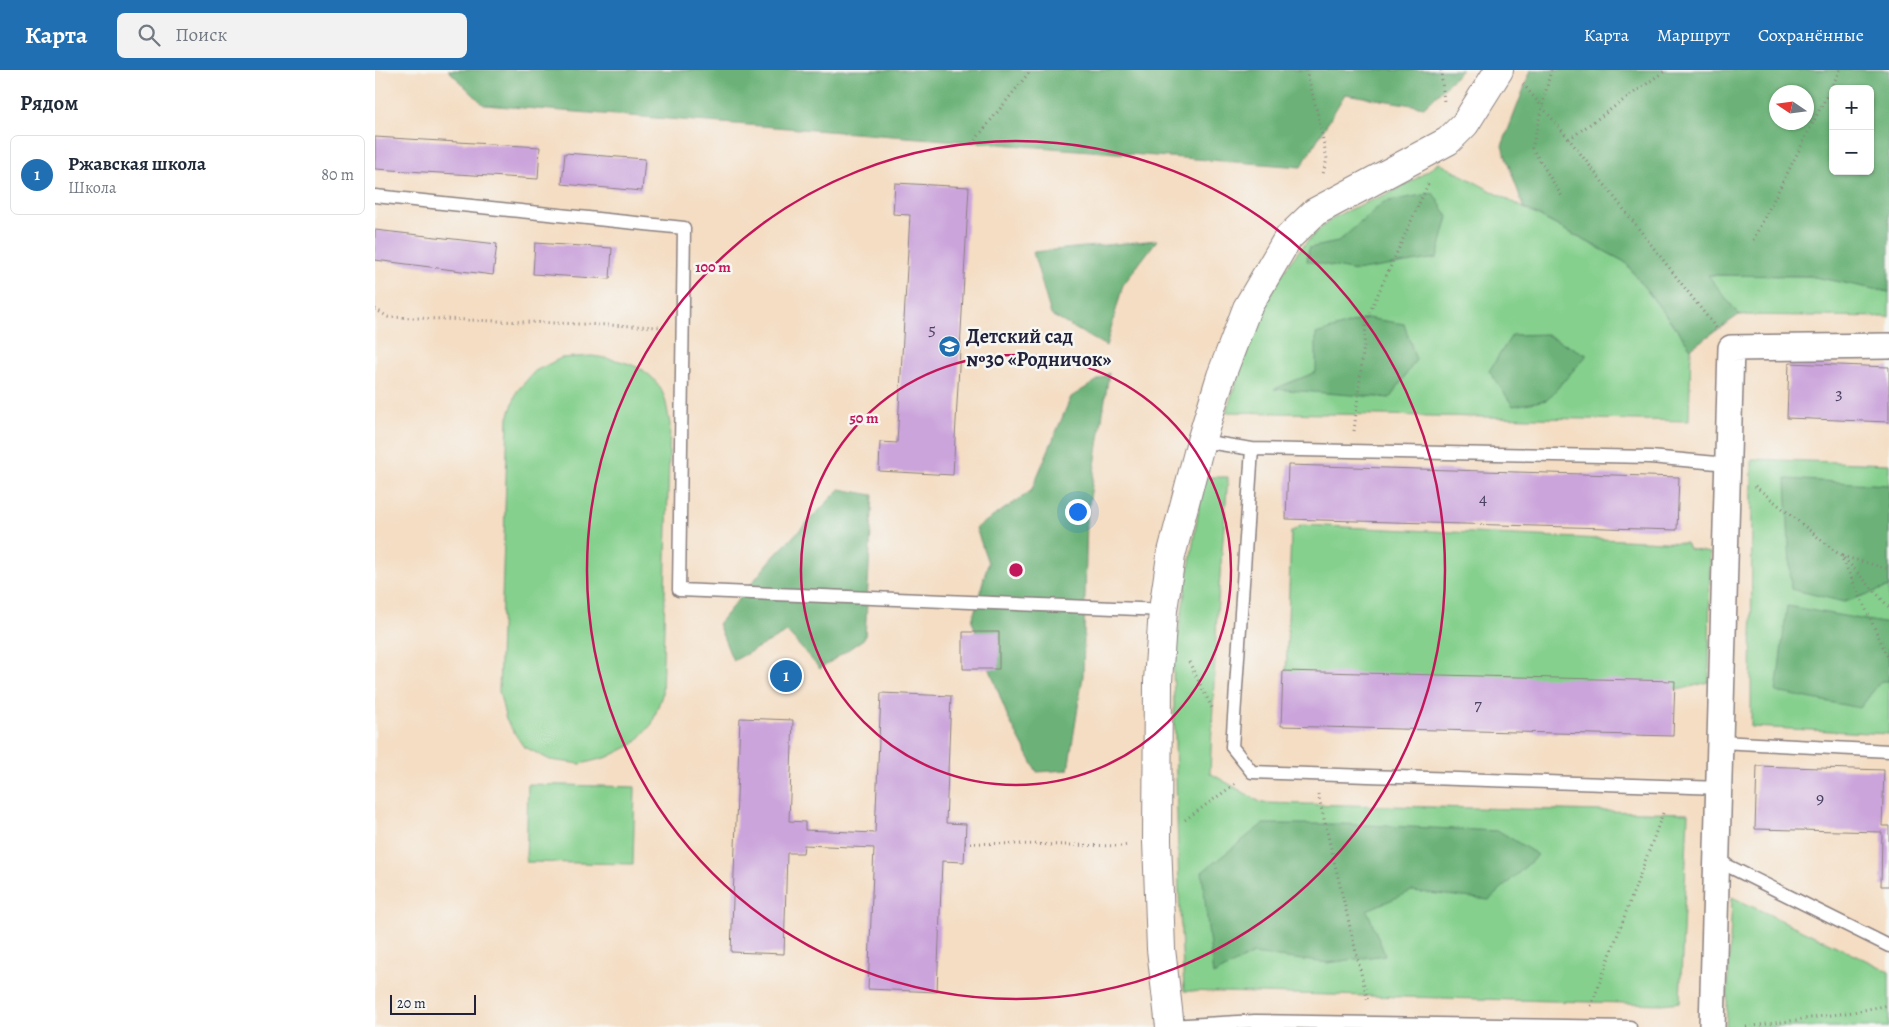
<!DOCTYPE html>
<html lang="ru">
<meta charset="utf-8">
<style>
body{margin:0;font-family:Alegreya,serif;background:#f2f2f3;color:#1f2937}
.controls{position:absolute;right:15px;top:15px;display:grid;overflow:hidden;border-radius:8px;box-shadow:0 1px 4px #0004}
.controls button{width:45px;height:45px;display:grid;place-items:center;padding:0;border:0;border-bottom:1px solid #e0e1e3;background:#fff;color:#1f2937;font:25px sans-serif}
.compass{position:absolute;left:1394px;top:15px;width:45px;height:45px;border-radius:50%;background:#fff;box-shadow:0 1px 4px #0004;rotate:283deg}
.scale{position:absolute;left:15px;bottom:12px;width:86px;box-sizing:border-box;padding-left:5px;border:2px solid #22223b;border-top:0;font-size:14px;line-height:18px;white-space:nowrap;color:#22223b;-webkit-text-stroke:4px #f6f6f2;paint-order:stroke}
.you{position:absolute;left:702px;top:441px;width:18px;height:18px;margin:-12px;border:4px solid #fff;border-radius:50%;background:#1a73e8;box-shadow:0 0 0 8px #1a73e833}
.badge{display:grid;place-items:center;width:32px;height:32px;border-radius:50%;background:#1f6fb2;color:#fff;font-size:16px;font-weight:700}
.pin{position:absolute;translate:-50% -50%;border:2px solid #fff;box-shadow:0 1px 5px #0006}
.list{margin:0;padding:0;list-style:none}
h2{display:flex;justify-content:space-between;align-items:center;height:65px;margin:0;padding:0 20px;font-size:21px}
h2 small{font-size:16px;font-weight:400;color:#747a83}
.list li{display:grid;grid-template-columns:32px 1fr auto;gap:15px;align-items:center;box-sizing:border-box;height:80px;margin:0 10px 10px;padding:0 10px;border:1px solid #e0e1e3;border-radius:8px}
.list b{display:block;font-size:19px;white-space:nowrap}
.list p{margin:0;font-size:16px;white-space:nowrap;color:#747a83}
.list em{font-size:16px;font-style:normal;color:#747a83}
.icon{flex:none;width:28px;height:28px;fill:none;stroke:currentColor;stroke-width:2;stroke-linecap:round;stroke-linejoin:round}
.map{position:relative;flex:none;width:1514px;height:957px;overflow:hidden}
header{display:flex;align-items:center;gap:30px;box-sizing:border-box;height:70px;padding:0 25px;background:#1f6fb2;color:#fff}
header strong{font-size:24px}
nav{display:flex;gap:28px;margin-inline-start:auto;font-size:18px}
.search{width:350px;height:45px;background:#f2f2f3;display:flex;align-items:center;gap:12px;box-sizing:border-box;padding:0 18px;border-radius:8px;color:#747a83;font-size:19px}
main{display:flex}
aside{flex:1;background:#fff}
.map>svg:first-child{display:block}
.green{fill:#85d08d;stroke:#547964}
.forest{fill:#6cb278;stroke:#476a5a;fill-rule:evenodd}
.building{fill:#cba4db}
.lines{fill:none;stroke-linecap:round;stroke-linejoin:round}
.service-casing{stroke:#8b807f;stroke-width:15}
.minor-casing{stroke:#8b807f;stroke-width:28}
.tertiary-casing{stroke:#8b807f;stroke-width:30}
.path{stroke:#8b807f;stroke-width:3;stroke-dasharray:1 4;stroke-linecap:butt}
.service{stroke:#fff;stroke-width:12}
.minor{stroke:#fff;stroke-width:25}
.tertiary{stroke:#fff;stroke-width:28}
.ring{fill:none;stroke:#c2185b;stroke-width:2.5}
.labels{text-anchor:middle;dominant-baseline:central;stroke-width:5;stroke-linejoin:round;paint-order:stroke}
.number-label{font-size:18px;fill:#4c4263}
.poi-label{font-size:20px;font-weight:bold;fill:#22223b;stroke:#f6f6f2;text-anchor:start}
.centre{fill:#c2185b;stroke:#f6f6f2;stroke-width:2.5}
.ring-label{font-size:15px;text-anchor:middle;font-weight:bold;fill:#c2185b;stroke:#f6f6f2;stroke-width:5;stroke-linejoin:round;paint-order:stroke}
</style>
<header>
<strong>Карта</strong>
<div class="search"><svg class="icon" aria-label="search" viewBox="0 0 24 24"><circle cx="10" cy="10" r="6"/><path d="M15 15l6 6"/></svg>Поиск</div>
<nav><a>Карта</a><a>Маршрут</a><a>Сохранённые</a></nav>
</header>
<main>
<aside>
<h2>Рядом<small></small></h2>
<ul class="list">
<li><span class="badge">1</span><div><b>Ржавская школа</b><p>Школа</p></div><em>80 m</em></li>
</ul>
</aside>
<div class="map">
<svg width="1514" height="957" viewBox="0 0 1514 957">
<rect width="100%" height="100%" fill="#f6f6f2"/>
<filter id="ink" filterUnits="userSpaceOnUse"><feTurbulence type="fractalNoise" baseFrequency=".02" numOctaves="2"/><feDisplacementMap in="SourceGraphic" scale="10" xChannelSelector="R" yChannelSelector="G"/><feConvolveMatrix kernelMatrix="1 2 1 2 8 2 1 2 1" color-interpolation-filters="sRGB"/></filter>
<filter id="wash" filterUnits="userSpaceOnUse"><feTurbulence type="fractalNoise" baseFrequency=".0096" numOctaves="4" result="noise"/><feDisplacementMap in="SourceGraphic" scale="20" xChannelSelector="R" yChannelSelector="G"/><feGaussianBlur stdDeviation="1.12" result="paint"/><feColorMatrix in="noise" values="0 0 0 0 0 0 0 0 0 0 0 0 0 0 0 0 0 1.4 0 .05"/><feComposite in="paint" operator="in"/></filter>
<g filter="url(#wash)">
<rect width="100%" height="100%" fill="#f4ddc3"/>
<!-- green -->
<path class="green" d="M1064,93L1250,192L1316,278L1314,351L851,342C876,271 894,196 957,149C971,139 1002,129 1019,121C1035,114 1050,102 1064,93Z
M1332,205L1435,206L1514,222V247L1364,245Z
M217,286C246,290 277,295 289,326C292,335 293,345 295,354L287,625L277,654L259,674L233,687L206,694L175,690L148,676L131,650L124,621L133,348L142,321L160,301L186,288Z
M1377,389L1514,394V664L1376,657Z
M829,407H853L842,543L835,703L887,733L1313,743L1305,932L1287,934L809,921L804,823L798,595Z
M927,455L1311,473L1314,479L1335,483L1334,612L1307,619L911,605L916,462Z
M153,714L260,717L258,794L151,792Z
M1357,827L1514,901V957H1351Z"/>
<!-- forest -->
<path class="forest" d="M73,0H1087L1049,37L970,24L926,97L109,35Z
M1156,0H1514V222L1435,206L1333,205L1364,245L1316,278L1250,192L1149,138L1127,76ZM1458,19H1495V101H1458ZM1402,22H1432V52H1402Z
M1058,123L1073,147L1062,188L980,201L932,191L934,178L963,172L1009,132Z
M782,170L748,215L731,276L676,245L658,182Z
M992,248L1029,254L1041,290L1015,328L899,319L941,302V264Z
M1170,264L1212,285L1172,330L1138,336L1114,301L1137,265Z
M734,303L712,448L708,606L693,700L662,702L633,648L597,551L613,493L601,458L656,421L696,327Z
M1411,409L1514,415V517L1469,532L1416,519Z
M465,419L498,425L490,568L445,599L412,562L358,591L343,554L400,485Z
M1412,536L1514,554V611H1506L1485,638L1401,622Z
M888,754H967L1124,761L1163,785L1114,830L1037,821L992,840L1010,885L953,893L878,884L838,905L827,802Z"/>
<g id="blocks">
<!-- building -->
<path class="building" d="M0,67L165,77L163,109L0,99Z
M190,83L270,89L267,121L187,114Z
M520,113L594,117L578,405L504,401L505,372L522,373L535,145L518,144Z
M0,160L122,174L118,205L0,190Z
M160,173L237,178L235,209L158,204Z
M1414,293L1514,297V352L1412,348Z
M913,395L1304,407L1302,460L911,449Z
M588,562H624V599H588Z
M908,601L1300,611L1298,666L906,656Z
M506,623L576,626L571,753L591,754L589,792L567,791L562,922L493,919L499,778L429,775L428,783H412L409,884L356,882L365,648L418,650L414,751L430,752V760L500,763Z
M1382,696L1509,700L1507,756H1514V816H1506L1507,762L1380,759Z"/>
</g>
</g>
<g filter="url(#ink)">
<use href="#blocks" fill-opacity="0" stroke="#8b807f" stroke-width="1"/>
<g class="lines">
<defs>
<path id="service" d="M0,126L309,158L304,520L788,540
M826,371L877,379L857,677L877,702L1345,718
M877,379L1275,387L1353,394
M1346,672L1514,681
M1343,791L1514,876
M795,956L880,951L1255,957"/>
<path id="minor" d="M1337,957L1356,278L1514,276"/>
<path id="tertiary" d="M795,957L786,879L782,771L783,611L788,540L796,486L826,371L846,306L872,238L913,168L940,142L1073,71L1090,54L1124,0"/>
</defs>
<!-- service casing -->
<use href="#service" class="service-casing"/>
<!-- minor casing -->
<use href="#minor" class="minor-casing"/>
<!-- tertiary casing -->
<use href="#tertiary" class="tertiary-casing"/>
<!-- path -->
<path class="path" d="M931,0L942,41L952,89L948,104
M1066,0L1069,32
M1176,0L1157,78L1188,128
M1148,14L1194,69L1341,258
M1194,69L1291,0
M597,74L656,0
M1378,170L1465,0
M0,239L13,247L287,257
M979,361L992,248L1053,114
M1380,416L1466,486L1514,589
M1467,486L1514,499
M1469,488L1514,537
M814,592L837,638
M943,724L993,932
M810,750L860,714
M590,773L746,776L754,775
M1216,936L1288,743
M1371,957L1478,942L1514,935"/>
<!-- service -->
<use href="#service" class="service"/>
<!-- minor -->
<use href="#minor" class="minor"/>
<!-- tertiary -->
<use href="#tertiary" class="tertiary"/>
</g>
</g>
<!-- distance rings -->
<g class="ring">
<circle cx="641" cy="500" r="215"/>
<circle cx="641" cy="500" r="429"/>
</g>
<!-- icons -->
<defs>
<symbol id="school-disc" viewBox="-11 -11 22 22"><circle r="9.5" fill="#1f6fb2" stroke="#f6f6f2"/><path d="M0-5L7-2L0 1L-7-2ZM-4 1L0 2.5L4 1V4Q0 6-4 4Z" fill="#fff"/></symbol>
</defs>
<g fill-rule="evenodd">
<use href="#school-disc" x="562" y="264" width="25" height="25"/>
</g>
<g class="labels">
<!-- number labels -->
<g class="number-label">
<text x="557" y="259">5</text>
<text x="1464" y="323">3</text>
<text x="1108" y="428">4</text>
<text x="1103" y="634">7</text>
<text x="1445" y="728">9</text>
</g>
<!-- poi labels -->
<g class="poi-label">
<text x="591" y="266">Детский сад<tspan x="591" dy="23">№30 «Родничок»</tspan></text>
</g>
</g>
<circle cx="641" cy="500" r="8" class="centre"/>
<g class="ring-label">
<text x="338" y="202">100 m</text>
<text x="489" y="353">50 m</text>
</g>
</svg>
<div class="controls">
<button>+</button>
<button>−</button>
</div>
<svg class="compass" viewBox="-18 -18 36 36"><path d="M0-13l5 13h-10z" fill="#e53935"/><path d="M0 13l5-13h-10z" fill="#747a83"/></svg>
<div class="scale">20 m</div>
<div class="you"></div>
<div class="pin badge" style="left:411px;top:606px">1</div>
</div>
</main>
